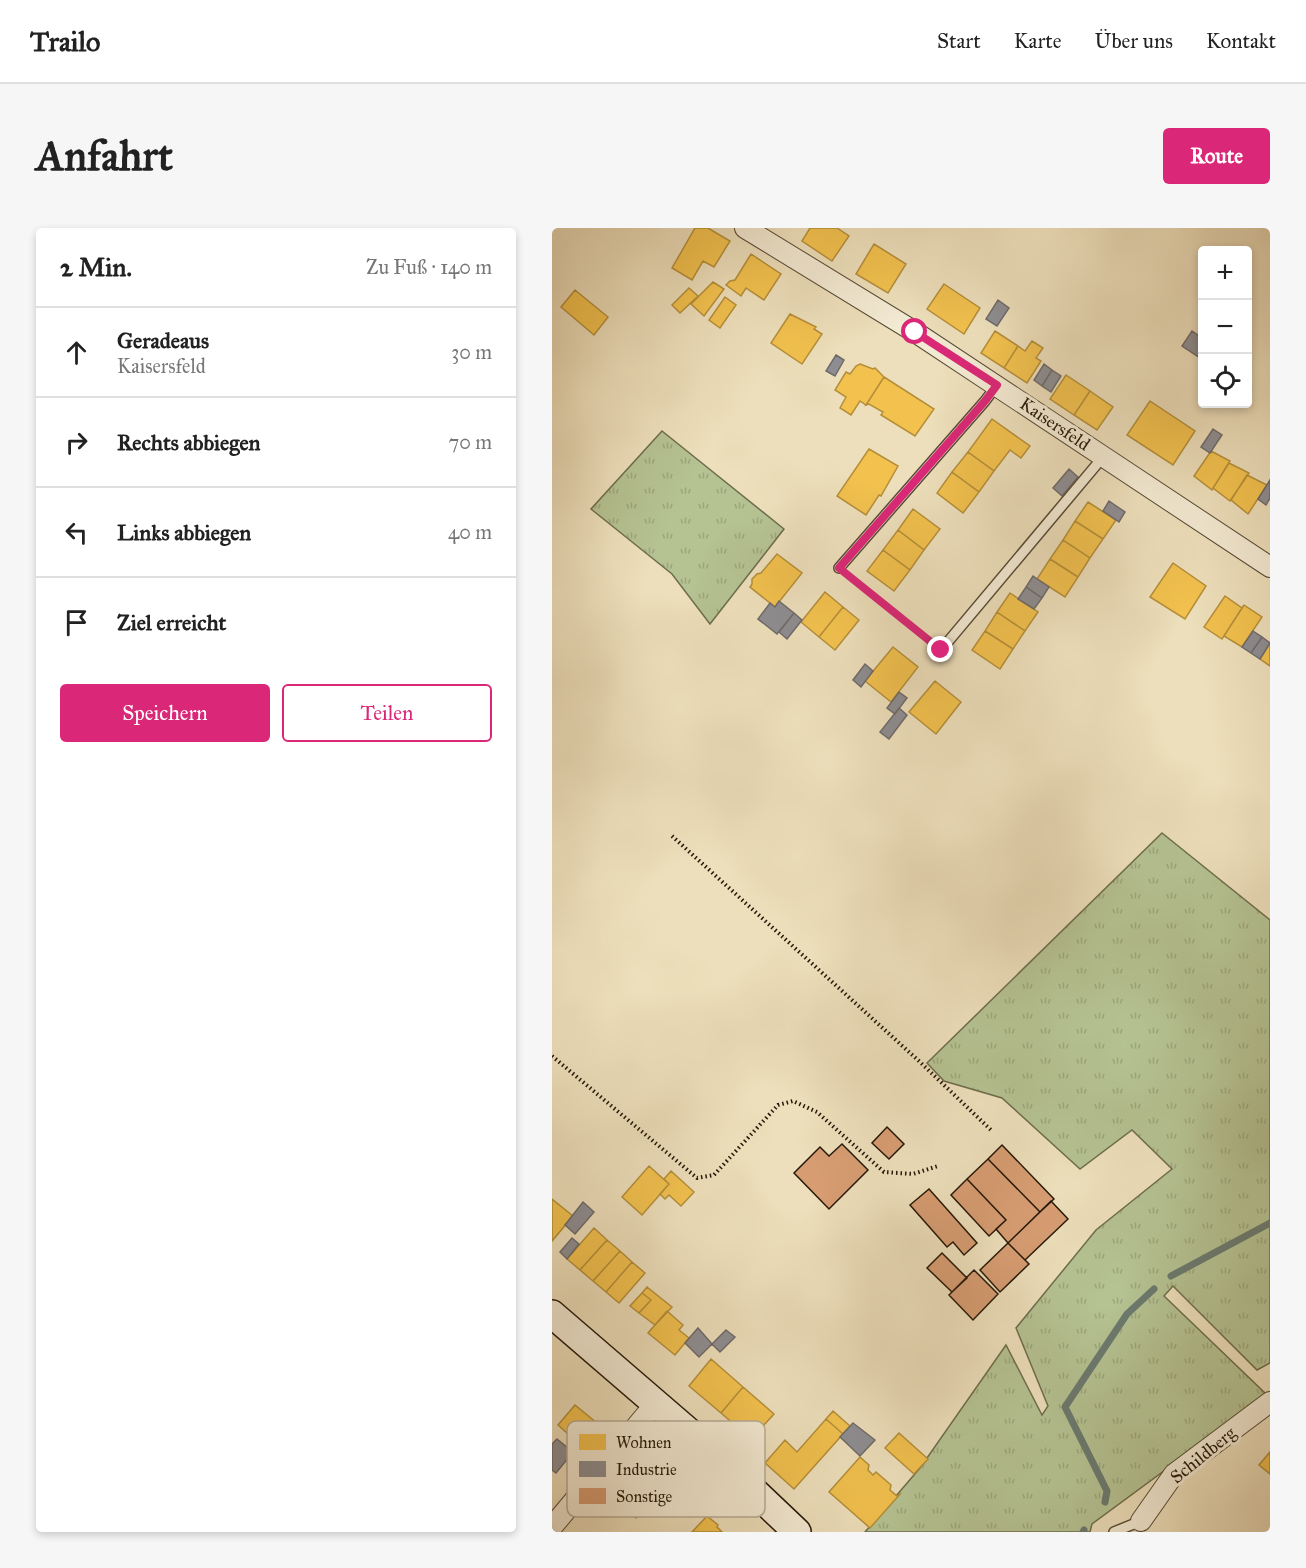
<!DOCTYPE html>
<html lang="de">
<meta charset="utf-8">
<style>
body{margin:0;font-family:"IM FELL Great Primer",serif;background:#f6f6f6;color:#222}
.controls{position:absolute;right:18px;top:18px;display:grid;overflow:hidden;border-radius:6px;box-shadow:0 3px 9px #0003}
.controls button{width:54px;height:54px;display:grid;place-items:center;padding:0;border:0;border-bottom:2px solid #e0e0e0;background:#fff;color:#222;font:30px sans-serif}
.stop{position:absolute;width:18px;height:18px;margin:-14px;border:4px solid #db2777;border-radius:50%;background:#fff}
.stop.end{background:#db2777;border-color:#fff;box-shadow:0 2px 6px #0008}
.list{margin:0;padding:0;list-style:none}
h2{display:flex;justify-content:space-between;align-items:center;height:78px;margin:0;padding:0 24px;font-size:26px}
h2 small{font-size:20px;font-weight:400;color:#767676}
.list li{display:grid;grid-template-columns:39px 1fr auto;gap:18px;align-items:center;box-sizing:border-box;height:90px;padding:0 24px;border-top:2px solid #e0e0e0}
.list b{display:block;font-size:22px;white-space:nowrap}
.list p{margin:0;font-size:20px;white-space:nowrap;color:#767676}
.list em{font-size:20px;font-style:normal;color:#767676}
.actions{display:flex;gap:12px;padding:18px 24px}
.actions a{flex:1;padding:14px 0;border:2px solid #db2777;border-radius:6px;text-align:center;font-size:21px;color:#db2777}
.actions .main{background:#db2777;color:#fff}
.icon{flex:none;width:33px;height:33px;fill:none;stroke:currentColor;stroke-width:2;stroke-linecap:round;stroke-linejoin:round}
.map{position:relative;flex:none;width:718px;height:1304px;overflow:hidden;border-radius:6px}
header{display:flex;align-items:center;gap:36px;box-sizing:border-box;height:84px;padding:0 30px;background:#fff;border-bottom:2px solid #e0e0e0}
header strong{font-size:28px}
nav{display:flex;gap:33px;margin-inline-start:auto;font-size:21px}
.intro{display:flex;align-items:center;justify-content:space-between;box-sizing:border-box;height:144px;padding:0 36px}
h1{margin:0;font-size:42px}
.button{padding:15px 27px;border-radius:6px;background:#db2777;color:#fff;font-size:21px;font-weight:700}
main{display:flex;gap:36px;padding:0 36px}
aside{flex:1;background:#fff;border-radius:6px;box-shadow:0 3px 9px #0003}
.map>svg:first-child{display:block}
.grass{fill:url(#grass-tufts);stroke:#6d6d4d;stroke-width:1.5}
.homes{fill:#f2c14e;stroke:#b48e39;stroke-width:1.5}
.industry{fill:#8d8d92;stroke:#6e6a69;stroke-width:1.5}
.lines{fill:none;stroke-linecap:round;stroke-linejoin:round}
.stream{stroke:#6b7a6f;stroke-width:7}
.building{fill:#d79c72;stroke:#251808;stroke-width:1.5}
.lane-casing{stroke:#574a35;stroke-width:12}
.street-casing{stroke:#574a35;stroke-width:22}
.secondary-casing{stroke:#251808;stroke-width:30}
.path{stroke:#251808;stroke-width:4;stroke-dasharray:1.5 3;stroke-linecap:butt}
.lane{stroke:#f3ead3;stroke-width:9}
.street{stroke:#f3ead3;stroke-width:20}
.secondary{stroke:#f3ead3;stroke-width:27}
.route{stroke:#db2777;stroke-width:8}
.labels{text-anchor:middle;dominant-baseline:central;stroke-width:6;stroke-linejoin:round;paint-order:stroke}
.street-label{font-size:18px;fill:#251808;stroke:#f3ead3}
.key{fill:#f3ead3;stroke:#b5ab96;stroke-width:1.5}
.key-label{font-size:16px;fill:#251808}
</style>
<header>
<strong>Trailo</strong>
<nav><a>Start</a><a>Karte</a><a>Über uns</a><a>Kontakt</a></nav>
</header>
<div class="intro"><h1>Anfahrt</h1><a class="button">Route</a></div>
<main>
<aside>
<h2>2 Min.<small>Zu Fuß · 140 m</small></h2>
<ul class="list">
<li><svg class="icon" aria-label="ahead" viewBox="0 0 24 24"><path d="M12 20V5M6 11l6-6 6 6"/></svg><div><b>Geradeaus</b><p>Kaisersfeld</p></div><em>30 m</em></li>
<li><svg class="icon" aria-label="right" viewBox="0 0 24 24"><path d="M7 20v-9h11M14 6l5 5-5 5"/></svg><div><b>Rechts abbiegen</b></div><em>70 m</em></li>
<li><svg class="icon" aria-label="left" viewBox="0 0 24 24"><path d="M17 20v-9H6M10 6l-5 5 5 5"/></svg><div><b>Links abbiegen</b></div><em>40 m</em></li>
<li><svg class="icon" aria-label="arrive" viewBox="0 0 24 24"><path d="M6 21V4h12l-3 4 3 4H6"/></svg><div><b>Ziel erreicht</b></div></li>
</ul>
<div class="actions"><a class="main">Speichern</a><a>Teilen</a></div>
</aside>
<div class="map">
<svg width="718" height="1304" viewBox="0 0 718 1304">
<defs>
<pattern id="grass-tufts" width="24" height="20" patternUnits="userSpaceOnUse" patternTransform="scale(1.5)"><rect width="24" height="20" fill="#b5c292"/><path d="M3 7l-1-3M5 7V3M7 7l1-3M15 17l-1-3M17 17v-4M19 17l1-3" fill="none" stroke="#9ca67c"/></pattern>
</defs>
<rect width="100%" height="100%" fill="#eddfbb"/>
<filter id="stains"><feTurbulence type="fractalNoise" baseFrequency=".00333" numOctaves="4"/><feColorMatrix values="0 0 0 0 .2 0 0 0 0 .09 0 0 0 0 .02 0 0 0 .5 -.17"/></filter>
<radialGradient id="worn" r=".72"><stop offset=".6" stop-color="#630" stop-opacity="0"/><stop offset="1" stop-color="#630" stop-opacity=".3"/></radialGradient>
<!-- grass -->
<path class="grass" d="M110,203L232,301L158,396L120,346L39,281Z
M610,605L718,692V1135L705,1142L621,1058L612,1068L715,1167L540,1296L538,1304H313L368,1240L454,1117L490,1187L496,1178L464,1100L544,1002L620,941L580,902L528,941L450,870L392,853L375,835Z"/>
<!-- homes -->
<path class="homes" d="M143,0H156L178,13L162,39L151,33L140,52L120,40Z
M258,0H285L297,8L280,33L250,13Z
M322,16L354,36L336,65L304,46Z
M199,26L229,46L212,72L194,60L189,68L174,57L178,53L183,52Z
M161,54L172,61L152,88L139,76Z
M392,56L428,80L412,106L375,81Z
M137,60L146,68L128,85L120,77Z
M23,62L56,89L42,107L9,79Z
M173,69L184,77L168,100L157,92Z
M238,86L264,99L262,101L270,106L250,136L219,115Z
M443,103L466,118L452,140L429,125Z
M480,113L491,120L484,130L489,133L475,155L452,140L466,118L473,123Z
M308,136L321,141L323,140L332,149L314,177L308,173L299,187L288,180L294,169L283,162L294,144L298,146L304,138Z
M514,147L538,163L522,187L498,171Z
M332,149L382,181L363,208L329,187L331,184L317,176L314,177Z
M538,163L561,179L545,202L522,187Z
M598,173L643,203L621,237L575,207Z
M440,191L478,218L469,230L458,222L442,243L416,224Z
M317,221L346,238L329,268L327,267L314,287L285,268Z
M659,223L678,233L660,262L642,248Z
M416,224L442,243L427,264L400,244Z
M677,235L697,245L678,273L661,260Z
M400,244L427,264L411,285L385,265Z
M695,247L715,257L696,286L679,272Z
M536,274L564,292L551,311L523,293Z
M361,281L388,301L372,322L346,302Z
M523,293L551,311L538,330L511,312Z
M346,302L372,322L358,342L331,322Z
M511,312L538,330L526,349L498,331Z
M331,322L358,342L342,363L315,343Z
M225,326L250,345L223,379L198,359L200,356V351L205,346L209,345Z
M498,331L526,349L513,369L485,351Z
M621,335L654,358L633,391L598,369Z
M273,364L291,379L267,409L249,394Z
M458,365L486,384L473,403L445,384Z
M673,368L690,380L670,411L652,399Z
M692,377L710,389L690,419L672,408Z
M291,379L307,392L283,422L267,409Z
M445,384L473,403L461,421L433,403Z
M433,403L461,421L448,441L420,422Z
M718,415V438L708,431Z
M341,419L366,439L339,474L313,453Z
M383,453L409,474L384,506L357,484Z
M97,938L117,956L90,987L70,969Z
M119,943L142,964L129,978L117,967L113,971L108,966L117,956L112,951Z
M0,971L21,988L0,1013Z
M42,1000L55,1012L28,1042L15,1031Z
M55,1012L68,1023L41,1053L28,1042Z
M68,1023L80,1034L54,1064L41,1053Z
M80,1034L93,1045L67,1075L54,1064Z
M95,1059L120,1079L103,1097L87,1085L99,1072L90,1065Z
M90,1065L99,1072L87,1085L78,1078Z
M115,1083L131,1097L127,1102L137,1110L123,1127L96,1105Z
M159,1131L191,1159L169,1185L137,1158Z
M191,1159L222,1186L199,1211L169,1185Z
M23,1177L45,1195L27,1216L6,1197Z
M281,1183L298,1198L291,1206L274,1191Z
M274,1191L291,1206L242,1261L213,1235L233,1212L245,1224Z
M347,1205L376,1231L362,1246L333,1220Z
M718,1224V1246L707,1237Z
M308,1229L317,1237L316,1242L321,1247L324,1244L339,1257L338,1262L345,1268L349,1265L318,1300L277,1264Z
M94,1236L117,1256L106,1273L104,1271L97,1279L95,1278L84,1290L63,1271Z
M155,1288L166,1297L165,1299L170,1304H140Z"/>
<!-- industry -->
<path class="industry" d="M446,72L457,80L445,98L434,91Z
M640,103L650,110V126L648,130L630,118Z
M284,127L292,132L283,148L274,143Z
M492,136L500,142L490,158L482,152Z
M500,142L509,148L499,164L490,158Z
M661,201L670,207L658,225L649,219Z
M517,241L526,249L510,268L501,260Z
M718,252V270L714,277L706,271Z
M557,273L573,284L567,294L551,283Z
M481,348L497,359L490,370L474,359Z
M474,359L490,370L482,381L466,371Z
M227,373L242,385L225,406L206,391L218,375L223,379Z
M242,385L250,392L235,411L227,404Z
M701,403L710,409L699,425L690,419Z
M710,409L718,415L708,431L699,425Z
M313,436L321,443L309,459L301,452Z
M347,464L355,470L343,486L335,480Z
M347,480L355,487L337,511L328,504Z
M31,974L42,984L23,1006L13,997Z
M20,1010L27,1016L15,1031L8,1024Z
M146,1100L160,1116L147,1129L133,1115Z
M174,1102L183,1109L168,1124L160,1116Z
M301,1195L323,1212L308,1228L288,1209Z
M5,1211L21,1224L4,1245L0,1242V1216Z"/>
<g class="lines">
<!-- stream -->
<path class="stream" d="M619,1048L718,995
M553,1274L555,1263L513,1179L575,1086L602,1061
M531,1304L532,1302"/>
</g>
<!-- building -->
<path class="building" d="M335,899L352,916L337,931L320,915Z
M290,916L316,942L277,981L242,945L268,919L277,928Z
M450,917L502,971L488,984L436,931Z
M436,931L488,984L456,1015L444,1001L454,992L415,951Z
M415,951L454,992L437,1008L399,967Z
M377,961L425,1015L412,1027L401,1014L395,1019L358,977Z
M499,973L516,991L473,1032L456,1015Z
M456,1015L477,1036L448,1064L428,1042Z
M390,1025L415,1050L400,1064L375,1040Z
M422,1042L446,1066L421,1092L397,1067Z"/>
<g class="lines">
<defs>
<path id="lane" d="M287,340L433,173L445,157
M389,422L551,229
M562,1304L589,1293"/>
<path id="street" d="M193,0L363,104L718,339
M589,1293L622,1246L718,1174
M0,1299L103,1176"/>
<path id="secondary" d="M0,1086L166,1229L245,1304"/>
</defs>
<!-- lane casing -->
<use href="#lane" class="lane-casing"/>
<!-- street casing -->
<use href="#street" class="street-casing"/>
<!-- secondary casing -->
<use href="#secondary" class="secondary-casing"/>
<!-- path -->
<path class="path" d="M299,350L377,413
M120,608L368,834L440,903
M0,828L145,950L162,947L226,877L241,873L265,884L332,944L361,946L386,938"/>
<!-- lane -->
<use href="#lane" class="lane"/>
<!-- street -->
<use href="#street" class="street"/>
<!-- secondary -->
<use href="#secondary" class="secondary"/>
</g>
<g class="lines">
<!-- route -->
<path class="route" d="M363,104L445,157L433,173L287,340L389,422"/>
</g>
<g class="labels">
<!-- street labels -->
<g class="street-label">
<text transform="translate(503 196) rotate(34)">Kaisersfeld</text>
<text transform="translate(651 1227) rotate(-39)">Schildberg</text>
</g>
</g>
<!-- legend -->
<rect x="15" y="1193" width="198" height="96" rx="9" class="key"/>
<rect x="27" y="1206" width="27" height="16" fill="#f2c14e"/>
<rect x="27" y="1233" width="27" height="16" fill="#8d8d92"/>
<rect x="27" y="1260" width="27" height="16" fill="#d79c72"/>
<g class="key-label">
<text x="64" y="1220">Wohnen</text>
<text x="64" y="1247">Industrie</text>
<text x="64" y="1274">Sonstige</text>
</g>
<rect width="100%" height="100%" filter="url(#stains)"/>
<rect width="100%" height="100%" fill="url(#worn)"/>
</svg>
<div class="controls">
<button>+</button>
<button>−</button>
<button><svg class="icon" aria-label="locate" viewBox="0 0 24 24"><circle cx="12" cy="12" r="6"/><path d="M12 2v4M12 18v4M2 12h4M18 12h4"/></svg></button>
</div>
<div class="stop" style="left:363px;top:104px"></div>
<div class="stop end" style="left:389px;top:422px"></div>
</div>
</main>
